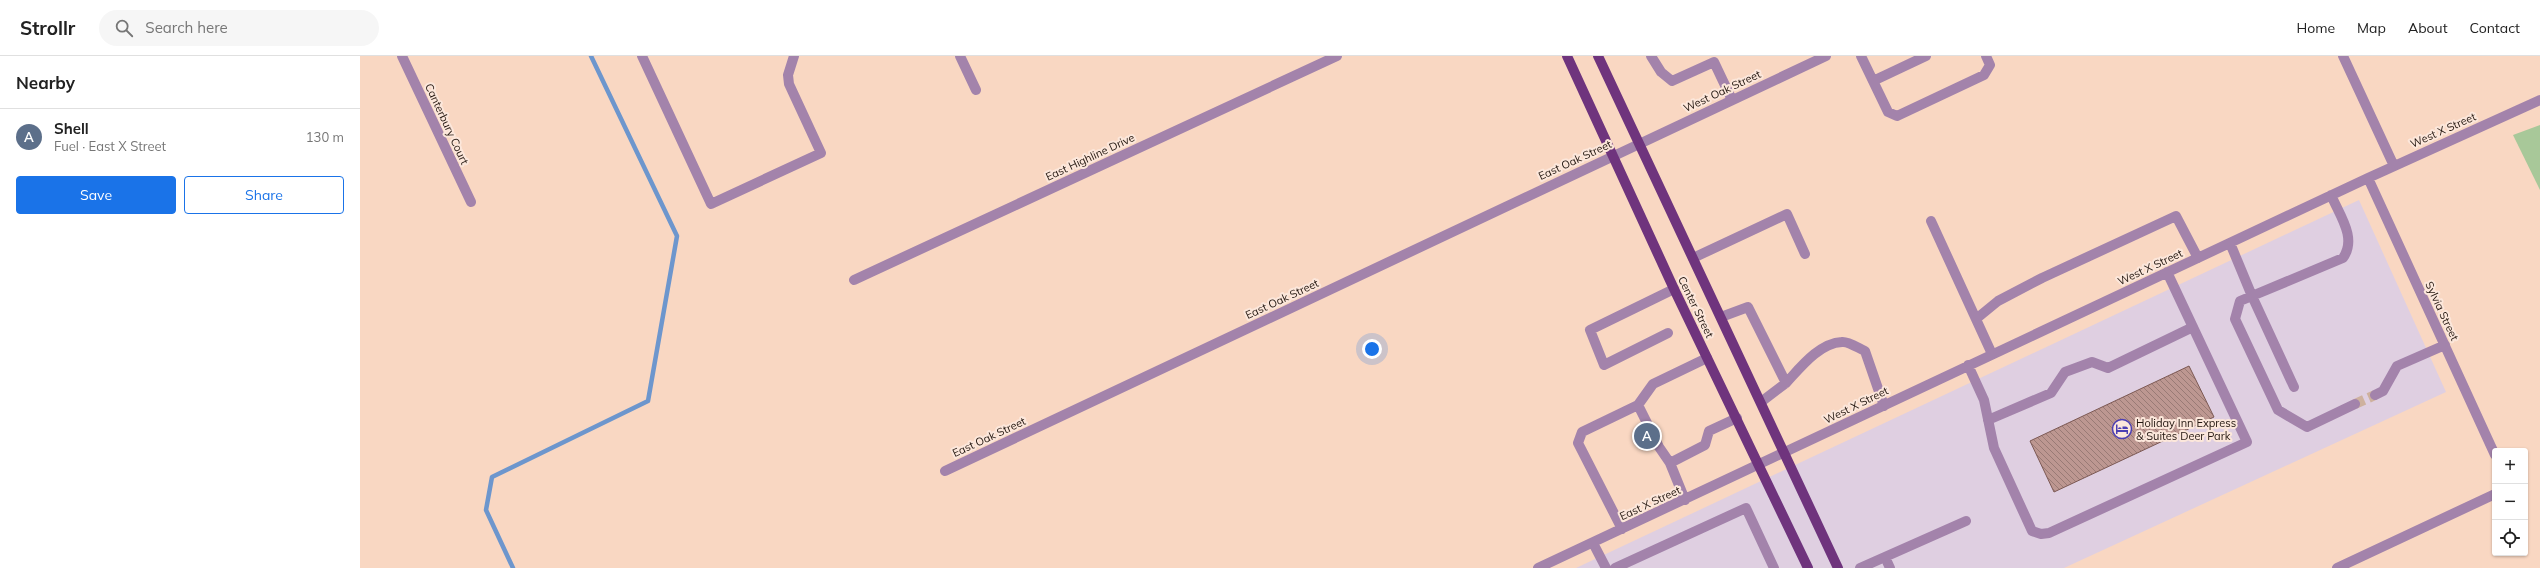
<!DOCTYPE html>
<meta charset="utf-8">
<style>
body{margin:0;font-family:Mulish,sans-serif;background:#f6f6f6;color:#222}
.controls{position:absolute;right:12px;bottom:12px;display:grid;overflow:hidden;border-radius:4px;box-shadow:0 1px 3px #0004}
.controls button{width:36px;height:36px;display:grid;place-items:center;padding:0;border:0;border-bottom:1px solid #e0e0e0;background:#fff;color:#222;font:20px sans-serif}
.you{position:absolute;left:1012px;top:293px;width:14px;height:14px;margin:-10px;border:3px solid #fff;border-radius:50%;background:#1a73e8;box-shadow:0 0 0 6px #1a73e833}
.badge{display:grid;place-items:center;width:26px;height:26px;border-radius:50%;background:#1a73e8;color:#fff;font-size:13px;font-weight:700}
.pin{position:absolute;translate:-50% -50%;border:2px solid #fff;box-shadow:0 1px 4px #0006}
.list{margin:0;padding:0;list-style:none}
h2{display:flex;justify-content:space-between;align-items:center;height:52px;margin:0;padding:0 16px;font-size:17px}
h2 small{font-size:13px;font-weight:400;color:#767676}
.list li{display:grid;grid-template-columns:26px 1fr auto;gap:12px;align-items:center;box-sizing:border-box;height:56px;padding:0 16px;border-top:1px solid #e0e0e0}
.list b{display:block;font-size:15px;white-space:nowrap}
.list p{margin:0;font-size:13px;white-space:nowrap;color:#767676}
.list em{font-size:13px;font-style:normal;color:#767676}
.actions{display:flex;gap:8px;padding:12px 16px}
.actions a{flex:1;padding:9px 0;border:1px solid #1a73e8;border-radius:4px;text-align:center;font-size:14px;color:#1a73e8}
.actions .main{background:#1a73e8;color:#fff}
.icon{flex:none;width:22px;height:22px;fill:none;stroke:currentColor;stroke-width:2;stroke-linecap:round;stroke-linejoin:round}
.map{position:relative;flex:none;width:2180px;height:512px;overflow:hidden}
header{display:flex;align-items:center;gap:24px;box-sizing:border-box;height:56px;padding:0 20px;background:#fff;border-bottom:1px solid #e0e0e0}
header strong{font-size:19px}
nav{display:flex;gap:22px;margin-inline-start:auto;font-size:14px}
.search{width:280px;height:36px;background:#f6f6f6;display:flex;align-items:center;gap:10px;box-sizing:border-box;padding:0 14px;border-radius:22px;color:#767676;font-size:15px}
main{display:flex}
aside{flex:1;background:#fff}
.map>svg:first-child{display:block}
.commercial{fill:#dfcfe1}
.green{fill:#a8c899}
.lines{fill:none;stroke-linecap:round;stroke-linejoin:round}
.stream{stroke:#6d96cd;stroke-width:4.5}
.building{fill:url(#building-back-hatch);stroke:#7c5954}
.minor-tunnel{stroke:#ceb19e;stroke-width:10;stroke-dasharray:10 5;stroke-linecap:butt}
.minor{stroke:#a383ab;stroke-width:10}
.major{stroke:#6f347d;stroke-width:10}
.labels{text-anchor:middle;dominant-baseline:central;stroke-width:4;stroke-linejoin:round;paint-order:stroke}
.street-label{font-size:11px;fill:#231710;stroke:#fce7db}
.poi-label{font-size:11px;fill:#231710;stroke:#fce7db;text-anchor:start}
</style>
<header>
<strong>Strollr</strong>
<div class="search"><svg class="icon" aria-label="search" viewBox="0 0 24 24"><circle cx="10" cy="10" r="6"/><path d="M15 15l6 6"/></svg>Search here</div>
<nav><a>Home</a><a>Map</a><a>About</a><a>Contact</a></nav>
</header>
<main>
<aside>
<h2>Nearby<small></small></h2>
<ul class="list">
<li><span class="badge" style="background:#5c6f8a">A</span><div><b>Shell</b><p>Fuel · East X Street</p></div><em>130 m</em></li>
</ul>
<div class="actions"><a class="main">Save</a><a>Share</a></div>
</aside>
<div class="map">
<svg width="2180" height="512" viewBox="0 0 2180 512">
<defs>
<pattern id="building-back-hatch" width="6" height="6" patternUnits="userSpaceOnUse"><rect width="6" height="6" fill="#bd9791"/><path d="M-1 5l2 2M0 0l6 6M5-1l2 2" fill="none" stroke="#997a75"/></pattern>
</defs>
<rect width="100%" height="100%" fill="#f9d7c2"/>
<!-- commercial -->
<path class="commercial" d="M1999,144L2086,336L1704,512H1216Z"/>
<!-- green -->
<path class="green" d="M2180,69V134L2153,79Z"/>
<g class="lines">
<!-- stream -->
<path class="stream" d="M153,512L126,454L132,421L288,345L317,180L231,0"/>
</g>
<!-- building -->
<path class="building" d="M1829,310L1854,361L1694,436L1670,385Z"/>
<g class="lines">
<!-- minor-tunnel -->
<path class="minor-tunnel" d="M1995,348L2015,339"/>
<!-- minor -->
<path class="minor" d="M42,0L111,146
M282,0L351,148L461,97L429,28L428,19L434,0
M600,0L616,34
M1291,0L1301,16L1312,25L1354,6L1372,44
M1501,0L1528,56L1537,60L1624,19L1630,9L1626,0
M1983,0L2034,110
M1513,25L1566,0
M2008,122L2135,399
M1971,139C1980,160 1997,182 1983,202L1880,245L1875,263L1918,354L1947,371L1995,348
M1571,165L1632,298
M1870,187L1892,240L1934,331
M1333,202L1427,158L1445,198
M494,224L977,0
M1361,261L1388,251L1426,327L1401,346
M1616,263L1638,245L1682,222L1816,160L1838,202
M1308,277L1244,309L1230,274L1314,233
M1608,309L1624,344L1634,392L1672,475L1681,478L1689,477L1887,386L1807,216
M1426,327C1440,312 1459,287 1482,286C1488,285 1498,292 1505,295L1524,350
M2015,339L2023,335L2037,310L2085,289
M1278,349L1299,391L1310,407
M1628,364L1691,337L1705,316L1732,306L1748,312L1833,271
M585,415L1466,0
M1325,444L1310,407L1345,389L1349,375L1377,362
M1262,473L1218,387L1222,376L1278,349L1293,328L1347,302
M1233,487L1246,512
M1525,501L1530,512
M1178,512L2008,122L2180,44
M1255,512L1386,452L1414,512
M1500,512L1606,465
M1977,512L2135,438"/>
<!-- major -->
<path class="major" d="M1207,0L1314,233L1448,512
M1238,0L1478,512"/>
</g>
<!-- icons -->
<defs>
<symbol id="hotel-ring" viewBox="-11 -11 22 22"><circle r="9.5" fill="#fce7db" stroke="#4b3eb4" stroke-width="1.5"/><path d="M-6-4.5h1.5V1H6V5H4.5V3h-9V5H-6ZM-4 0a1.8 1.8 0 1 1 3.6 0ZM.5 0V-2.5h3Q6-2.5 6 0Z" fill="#4b3eb4"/></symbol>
</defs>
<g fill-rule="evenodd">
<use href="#hotel-ring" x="1751" y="362" width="22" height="22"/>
</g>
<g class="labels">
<!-- street labels -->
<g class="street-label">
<text transform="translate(1362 35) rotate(-25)">West Oak Street</text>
<text transform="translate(87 68) rotate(65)">Canterbury Court</text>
<text transform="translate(2083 74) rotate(-24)">West X Street</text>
<text transform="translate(730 101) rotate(-25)">East Highline Drive</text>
<text transform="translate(1215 104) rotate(-25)">East Oak Street</text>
<text transform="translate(1790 211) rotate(-25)">West X Street</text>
<text transform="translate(922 243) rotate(-25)">East Oak Street</text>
<text transform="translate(1336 251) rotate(64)">Center Street</text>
<text transform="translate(2082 255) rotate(65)">Sylvia Street</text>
<text transform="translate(1496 349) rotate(-26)">West X Street</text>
<text transform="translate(629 381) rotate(-25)">East Oak Street</text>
<text transform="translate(1290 447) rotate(-25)">East X Street</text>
</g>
<!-- poi labels -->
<g class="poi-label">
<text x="1776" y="367">Holiday Inn Express<tspan x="1776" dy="13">&amp; Suites Deer Park</tspan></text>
</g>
</g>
</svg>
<div class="controls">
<button>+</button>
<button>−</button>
<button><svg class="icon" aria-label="locate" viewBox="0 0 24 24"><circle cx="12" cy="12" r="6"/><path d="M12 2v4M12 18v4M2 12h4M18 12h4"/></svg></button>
</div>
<div class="you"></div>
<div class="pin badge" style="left:1287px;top:380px;background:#5c6f8a">A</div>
</div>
</main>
